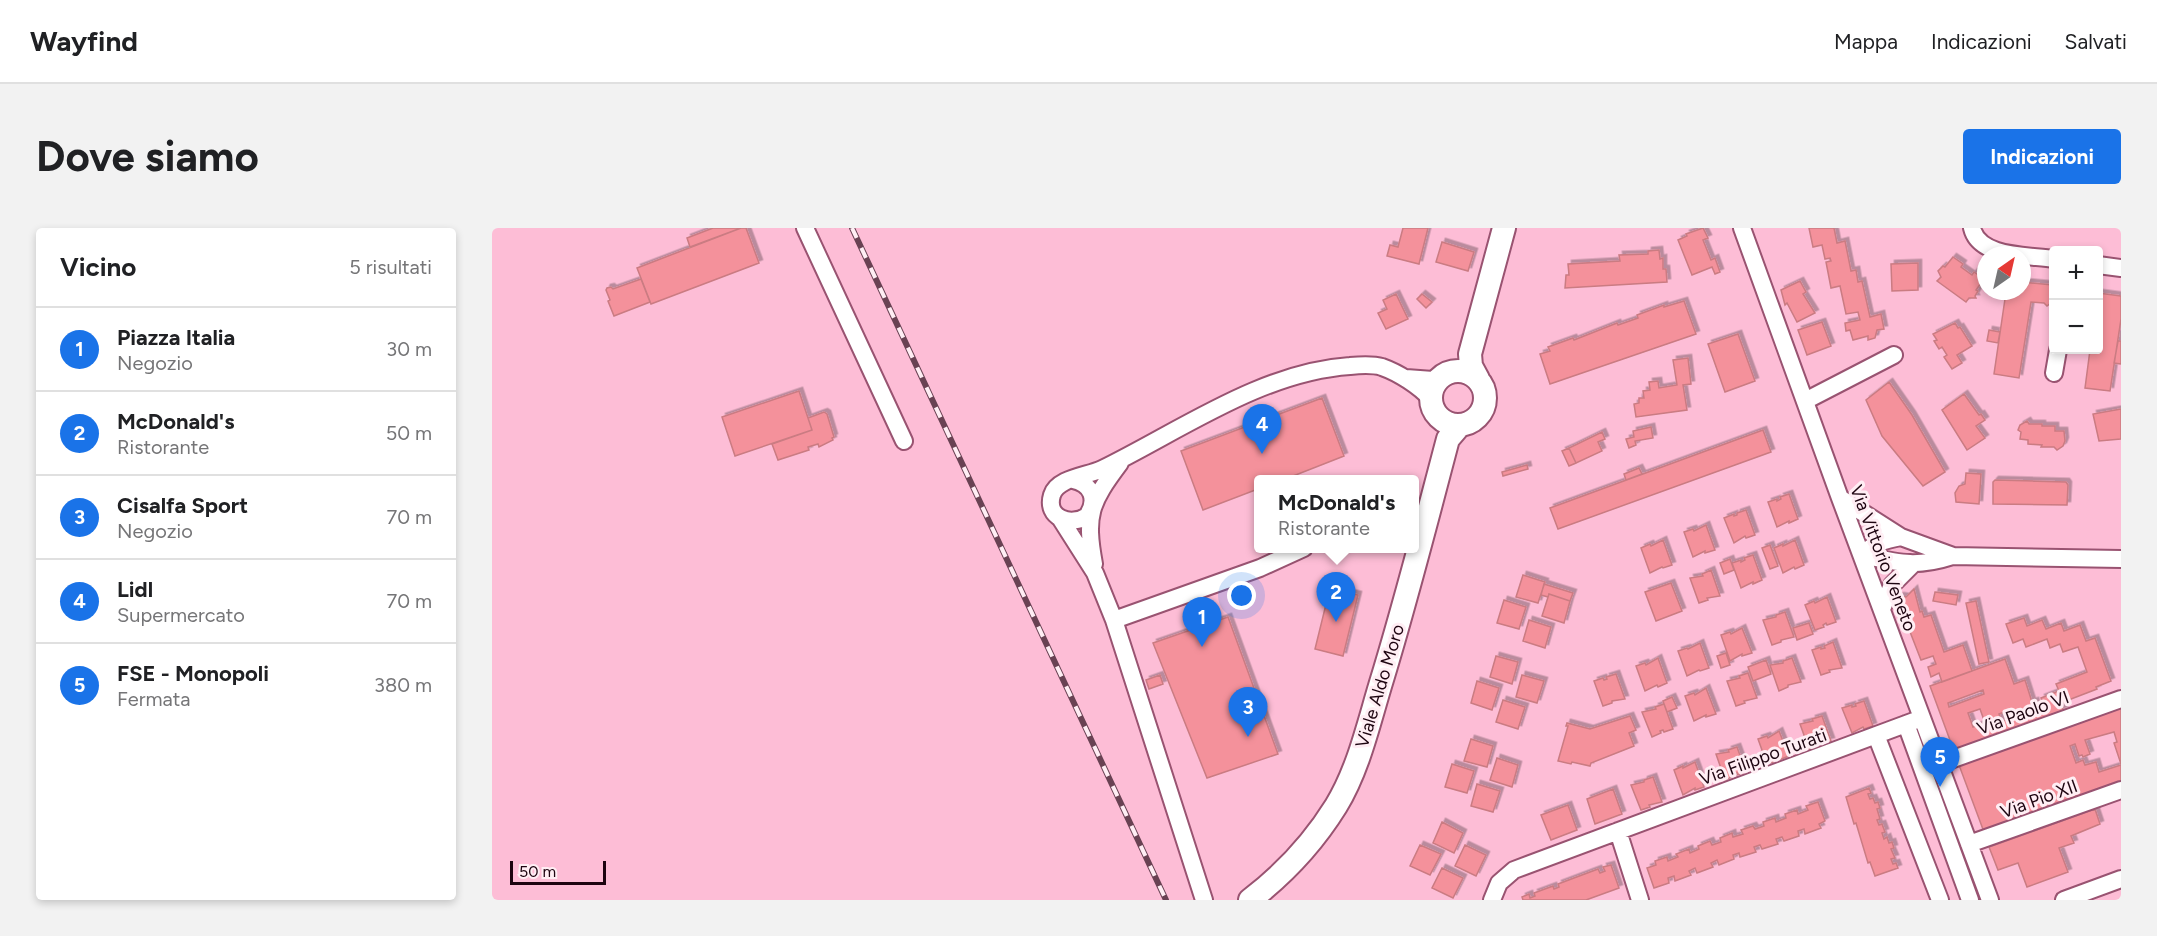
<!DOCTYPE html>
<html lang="it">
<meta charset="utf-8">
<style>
body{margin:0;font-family:Figtree,sans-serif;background:#f2f2f2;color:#202124}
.controls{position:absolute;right:18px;top:18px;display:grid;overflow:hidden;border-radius:6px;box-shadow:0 3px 9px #0003}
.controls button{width:54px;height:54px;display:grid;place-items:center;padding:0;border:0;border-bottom:2px solid #e0e0e0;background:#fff;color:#202124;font:30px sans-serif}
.compass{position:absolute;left:1485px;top:18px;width:54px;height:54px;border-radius:50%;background:#fff;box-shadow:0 3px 9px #0003;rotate:34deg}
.scale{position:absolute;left:18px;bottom:15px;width:96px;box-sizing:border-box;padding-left:6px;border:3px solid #1d0410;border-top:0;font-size:16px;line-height:21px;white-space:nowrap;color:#1d0410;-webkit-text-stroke:4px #ffeef4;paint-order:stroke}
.you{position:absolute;left:750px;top:368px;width:21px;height:21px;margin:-15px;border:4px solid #fff;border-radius:50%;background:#1a73e8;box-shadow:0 0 0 9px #1a73e833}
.badge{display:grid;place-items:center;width:39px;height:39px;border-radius:50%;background:#1a73e8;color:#fff;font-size:20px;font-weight:700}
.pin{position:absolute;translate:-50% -50px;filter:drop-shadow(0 2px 3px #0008)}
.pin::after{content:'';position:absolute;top:32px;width:21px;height:18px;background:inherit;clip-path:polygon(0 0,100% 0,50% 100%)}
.popup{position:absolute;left:762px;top:247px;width:165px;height:78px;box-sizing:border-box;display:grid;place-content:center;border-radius:6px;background:#fff;filter:drop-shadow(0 2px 4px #0005);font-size:20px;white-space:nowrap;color:#757577}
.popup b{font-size:22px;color:#202124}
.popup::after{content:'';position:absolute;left:50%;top:100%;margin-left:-12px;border:12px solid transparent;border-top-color:#fff}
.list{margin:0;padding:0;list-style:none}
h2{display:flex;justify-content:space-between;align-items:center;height:78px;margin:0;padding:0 24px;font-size:26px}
h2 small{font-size:20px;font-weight:400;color:#757577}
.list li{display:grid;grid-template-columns:39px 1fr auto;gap:18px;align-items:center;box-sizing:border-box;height:84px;padding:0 24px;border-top:2px solid #e0e0e0}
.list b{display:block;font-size:22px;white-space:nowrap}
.list p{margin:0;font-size:20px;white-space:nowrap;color:#757577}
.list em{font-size:20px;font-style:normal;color:#757577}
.map{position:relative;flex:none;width:1629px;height:672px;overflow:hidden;border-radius:6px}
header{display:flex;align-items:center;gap:36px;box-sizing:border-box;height:84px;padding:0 30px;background:#fff;border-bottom:2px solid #e0e0e0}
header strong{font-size:28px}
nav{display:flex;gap:33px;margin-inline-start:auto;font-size:21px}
.intro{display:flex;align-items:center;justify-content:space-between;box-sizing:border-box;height:144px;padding:0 36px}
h1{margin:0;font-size:42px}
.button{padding:15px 27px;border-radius:6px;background:#1a73e8;color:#fff;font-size:21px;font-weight:700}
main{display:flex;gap:36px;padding:0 36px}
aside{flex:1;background:#fff;border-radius:6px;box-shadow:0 3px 9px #0003}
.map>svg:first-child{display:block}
.building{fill:#f4919b;stroke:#ca7b82;stroke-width:1.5;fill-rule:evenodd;filter:url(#shadow)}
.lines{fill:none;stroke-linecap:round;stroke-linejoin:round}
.minor-casing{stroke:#995371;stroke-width:20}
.major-casing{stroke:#995371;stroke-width:26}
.minor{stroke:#fff;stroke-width:16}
.major{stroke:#fff;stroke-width:22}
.rail-casing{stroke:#694253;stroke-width:6}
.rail{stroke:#ffeef4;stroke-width:4;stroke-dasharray:11;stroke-linecap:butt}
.labels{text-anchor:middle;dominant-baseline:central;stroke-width:6;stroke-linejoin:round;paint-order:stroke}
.street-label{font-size:18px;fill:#1d0410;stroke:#ffeef4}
</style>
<header>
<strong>Wayfind</strong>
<nav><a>Mappa</a><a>Indicazioni</a><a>Salvati</a></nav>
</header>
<div class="intro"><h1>Dove siamo</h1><a class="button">Indicazioni</a></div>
<main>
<aside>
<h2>Vicino<small>5 risultati</small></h2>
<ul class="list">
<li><span class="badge">1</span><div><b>Piazza Italia</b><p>Negozio</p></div><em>30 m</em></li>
<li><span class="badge">2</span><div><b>McDonald's</b><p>Ristorante</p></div><em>50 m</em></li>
<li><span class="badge">3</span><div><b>Cisalfa Sport</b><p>Negozio</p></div><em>70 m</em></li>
<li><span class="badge">4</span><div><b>Lidl</b><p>Supermercato</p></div><em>70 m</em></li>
<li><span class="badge">5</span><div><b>FSE - Monopoli</b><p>Fermata</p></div><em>380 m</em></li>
</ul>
</aside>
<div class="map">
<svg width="1629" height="672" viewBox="0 0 1629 672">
<defs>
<filter id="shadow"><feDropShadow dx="3.5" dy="-3.5" stdDeviation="0" flood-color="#0004"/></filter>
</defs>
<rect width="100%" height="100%" fill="#fdbdd6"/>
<!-- building -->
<path class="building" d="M221,0H249L198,19L195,10Z
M249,0H254L267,35L159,76L145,40Z
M911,0H936L927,36L895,28L898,17L906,19Z
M1211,0L1216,10L1211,12L1219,32L1223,30L1228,44L1223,46L1220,39L1200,47L1186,12L1195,8L1194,6Z
M1317,0H1342L1345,15L1353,13L1359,43L1364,42L1366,54L1370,53L1378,89L1389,86L1392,101L1385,102L1383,110L1376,112V108L1361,112L1358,102L1354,103L1353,95L1368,92L1366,84L1354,86L1348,58L1339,60L1334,34L1339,33L1338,30L1333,31L1330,17L1321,19Z
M950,14L982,24L976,43L944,34Z
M1167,22L1168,31L1171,30V41H1174L1175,54L1073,60L1074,47H1077L1076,36L1128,33L1127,27L1156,26V23Z
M1461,29L1471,36L1469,39L1480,47L1482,44L1492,51L1484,62L1486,63L1483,68L1484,70H1477L1474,74L1445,53L1449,49L1446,43L1451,38L1453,39Z
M1426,35V62L1400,63L1399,36Z
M149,51L158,74L122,88L116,73L118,72L114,62L115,60L119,59L121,61Z
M1308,53L1314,64L1311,66L1323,85L1305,94L1295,75L1293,77L1289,62Z
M1530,54L1561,57L1560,74L1555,78L1552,75L1539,74L1527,150L1502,146L1514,64L1512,63H1530Z
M1606,65L1629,68V91L1618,163L1593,160L1598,122H1606Z
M904,66L916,91L894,101L886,85L895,81L891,72Z
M930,66L940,74L934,80L925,71Z
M1192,73L1204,106L1058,156L1048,126L1058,123L1056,119L1081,110L1082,112L1125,95L1126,97L1146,90L1145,87L1172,77V79Z
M1330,94L1339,118L1315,127L1306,102Z
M1463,95L1466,100L1468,99L1480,118L1465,127L1470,135L1460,141L1452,129L1455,127L1450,119L1447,121L1442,113L1445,112L1441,106Z
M1497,102L1508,104L1506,115L1495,113Z
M1246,106L1263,153L1233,164L1216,116Z
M1626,113H1629V136L1622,135Z
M1196,130L1199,156L1191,157L1195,182L1144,189L1142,176L1147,175V170H1152L1151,163L1158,162L1157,154L1166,153L1167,160L1185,157L1181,132Z
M1397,154L1420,187L1453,244L1431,258L1390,208L1374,172Z
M307,163L320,202L243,228L230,189Z
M1472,166L1487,187L1489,186L1493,192L1484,198L1493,210L1475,222L1450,182Z
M830,170L852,228L791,252H766V261L711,282L689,223Z
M1629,181V211L1607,213L1601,186Z
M332,184L335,186L342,209L340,210L341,212L327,219L326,216L316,219L317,222L286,232L280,216L320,202L316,190Z
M1535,193L1537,196H1550V198H1563V203H1572L1573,213L1571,218L1565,222L1562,219H1549L1550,217L1536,216V212L1528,211L1529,204L1526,202L1528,197Z
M1159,199L1161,210L1143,213L1144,217L1137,220L1134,211L1142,209L1141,203Z
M1271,202L1279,224L1066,301L1058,280Z
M1110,204L1113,211L1106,214L1110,223L1084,235L1077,220Z
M1077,220L1084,235L1077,238L1070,223Z
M1035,237L1036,241L1011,248L1010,244Z
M1147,240L1150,246L1134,252L1132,246Z
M1474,245L1489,246L1487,276L1464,274L1463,265L1467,258L1473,256Z
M1503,252L1574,254L1576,257L1575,277L1501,276V254Z
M1297,266L1306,291L1297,295V293L1285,299L1276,274L1285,271V273L1289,271L1288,269Z
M1254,282L1263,307L1254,310L1253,308L1242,315L1232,290L1242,286V288L1245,287V285Z
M1214,297L1223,322L1213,325V323L1201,329L1192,304L1201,301L1202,303Z
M1171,312L1180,337L1171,340L1170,339L1158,345L1149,320L1158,316L1159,318Z
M1303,312L1312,337L1303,341L1302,339L1291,345L1282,320L1291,316V318Z
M1278,317L1286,338L1278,341L1270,320Z
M1261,327L1270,352L1261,356V354L1249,360L1240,335L1249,332V334L1253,332L1252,330Z
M1238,331L1242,342L1232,346L1228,335Z
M1219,342L1228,368L1215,370L1216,372L1207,375L1198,350L1211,348L1210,346Z
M1031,347L1053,354L1046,375L1024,369Z
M1179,355L1190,383L1164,393L1153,364Z
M1052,356L1081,365L1078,373L1057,366L1056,369L1049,367Z
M838,360L866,367L851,428L823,421Z
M1422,361L1428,384L1430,383L1432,389L1439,387L1452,424L1471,417L1480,443L1450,454L1447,445L1439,449L1436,439L1444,436L1441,428L1429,432L1415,396L1417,395L1415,389L1413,390L1406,372L1408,368L1414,369Z
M1443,364L1466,367L1464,377L1441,373Z
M1057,366L1078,373L1072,395L1050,388Z
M1335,369L1344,394L1335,397L1334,395L1331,397L1332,399L1323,402L1313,377L1322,373L1323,375Z
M1012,372L1034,379L1027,401L1005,395Z
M1484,373L1497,434L1487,436L1474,375Z
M1293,384L1302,409L1289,412V414L1280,417L1271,392L1284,389V387Z
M736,389L786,526L715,550L661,415Z
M1532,390L1535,398L1550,392L1554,401L1569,395L1572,403L1588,397L1594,413L1603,410L1619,453L1604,459L1605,461L1566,476L1572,482L1462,523L1438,458L1513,431L1522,456L1533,452L1540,474L1543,473L1544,477L1551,475L1549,470L1567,463L1564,456L1595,444L1586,419L1571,424L1568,416L1558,420L1555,411L1534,419L1531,411L1521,415L1514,396ZM1491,462L1492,466L1457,479L1456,475ZM1488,481L1493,495L1481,499L1476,485ZM1518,482L1521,489L1510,494L1507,486Z
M1037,392L1059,399L1053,420L1031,413Z
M1317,395L1321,406L1305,412L1301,400Z
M1250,400L1260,425L1250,428V426L1238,433L1229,407L1238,404L1239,406Z
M1341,414L1350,440L1337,442L1338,444L1329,447L1320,422L1329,419V421L1333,420L1332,418Z
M1208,415L1217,440L1208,443L1207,442L1195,448L1186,423L1195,420L1196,421Z
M1234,425L1238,437L1229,440L1225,428Z
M1004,428L1026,434L1020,456L998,449Z
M1166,430L1175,455L1166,459L1165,457L1153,463L1144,438L1153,435L1154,437Z
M1300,430L1309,454L1296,457V459L1287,463L1278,437L1291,435V433Z
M1274,432L1279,446L1261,453L1256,439Z
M1256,445L1265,470L1252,473L1253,475L1244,478L1235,453L1248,450L1247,448Z
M1124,446L1133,471L1120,473V475L1111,478L1102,453L1111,450L1112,452L1115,451L1114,449Z
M668,447L671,456L657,461L654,452Z
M1030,447L1052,453L1045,475L1024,469Z
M985,453L1007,460L1000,482L979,475Z
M1214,460L1224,486L1214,489V487L1202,493L1193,468L1202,465L1203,467Z
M1180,469L1185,480L1175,484L1171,473Z
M1011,472L1033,479L1026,501L1004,494Z
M1372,473L1381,498L1372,501L1371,499L1360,505L1350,480L1360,477V479L1364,478L1363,476Z
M1172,476L1181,501L1172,504L1171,502L1168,503L1169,505L1160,509L1150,484L1164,481L1163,479Z
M1629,478V536L1622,515L1625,514L1622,504L1593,512L1598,526L1591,529L1590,527L1587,528L1583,516L1578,518L1584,535L1591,532L1593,537L1604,534L1607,544L1629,537V555L1492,604L1467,537Z
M1138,488L1144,502L1137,505L1142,518L1099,535L1098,538L1080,534L1079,536L1066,533L1076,498H1074L1075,495L1098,501Z
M1330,488L1339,513L1326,516V518L1317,521L1308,496L1321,493L1320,491Z
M1287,503L1297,528L1287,532V530L1284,531V533L1275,536L1266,511L1275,508L1276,510Z
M979,511L1001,518L995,539L972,533Z
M1245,519L1254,544L1245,547V545L1241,546L1242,548L1233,552L1224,526L1237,524L1236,522Z
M1005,530L1026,537L1020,559L998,552Z
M1203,534L1212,559L1203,562V560L1191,567L1182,542L1191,538V540Z
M960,536L982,543L975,565L953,559Z
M1161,549L1170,574L1157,577L1158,579L1149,582L1139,557L1152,554V552Z
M985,556L1008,563L1001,584L979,578Z
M1377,560L1379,565L1376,566L1378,571L1381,570L1383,575L1386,574L1388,580L1385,581L1388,591L1385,592L1387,597L1390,596L1393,604L1390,605L1392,611L1395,609L1397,615L1400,614L1402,620L1399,621L1403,630L1399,631L1401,636L1404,635L1406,640L1383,648L1378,634L1376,635L1364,595L1362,596L1354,569Z
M1121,561L1130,586L1103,596L1095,571Z
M1326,574L1333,593L1327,596L1329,600L1313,606L1312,601L1306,603L1307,608L1292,613L1290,609L1284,611L1286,616L1270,621L1268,617L1262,619L1264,624L1248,629L1247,625L1241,627L1242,631L1227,637L1225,632L1219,635L1221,639L1205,645L1203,640L1197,643L1199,647L1183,653L1182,648L1176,650L1177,655L1162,660L1155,640L1164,637L1163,633L1175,629L1176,633L1186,629L1184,626L1197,621L1198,625L1207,621L1206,618L1218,613L1220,617L1229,614L1228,610L1240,605L1241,609L1251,606L1249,602L1261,598L1263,601L1272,598L1271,594L1283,590L1284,594L1294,590L1293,586L1305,582L1306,586L1316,582L1314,578Z
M1076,577L1085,602L1059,612L1049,587Z
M1603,581L1608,596L1579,608L1582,615L1567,620L1576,644L1535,659L1526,635L1506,642L1497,619Z
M950,594L971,605L962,625L941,615Z
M928,617L949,626L938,647L918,638Z
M973,617L994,627L984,648L963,638Z
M1119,637L1127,660L1094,672H1031L1030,669L1037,666L1038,670L1043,668L1042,665L1061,658L1062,661L1067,659L1066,656L1106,641L1108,645L1113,643L1111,639Z
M950,640L971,650L961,670L940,660Z"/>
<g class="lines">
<defs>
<path id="minor" d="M313,0L412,213
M1250,0L1348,270L1498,672
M1480,0C1487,30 1536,27 1562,31
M1606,37L1629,40
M1562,145L1566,122
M914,150L941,152L951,147
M1313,173L1402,127
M581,252C600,256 606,272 595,288C579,299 553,290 560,267C565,250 595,248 610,241C688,203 769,144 858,138C868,137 880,136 890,139C907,145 927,158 939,171
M1348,270L1409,309L1461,328
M568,290L603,345L622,392L712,672
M1370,327C1407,335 1424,340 1461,328L1629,331
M1370,327C1382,315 1392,312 1409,309
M602,336C593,287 598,275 628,235
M1390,381L1400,357L1420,337
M622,392L768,340L812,320
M1414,496L1478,672
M1384,507L1448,672
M1447,536L1629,471
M1126,603L1148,672
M1477,616L1629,562
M1000,672L1007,655L1022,642L1430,490
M1572,672L1629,651"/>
<path id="major" d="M939 170a27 27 0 1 1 54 0a27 27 0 1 1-54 0Z
M986,151L979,138L978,126L1012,0
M758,672C792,646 821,615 844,578C866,542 876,498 888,458C913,377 934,294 956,211L968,197"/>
</defs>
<!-- minor casing -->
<use href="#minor" class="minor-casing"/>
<!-- major casing -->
<use href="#major" class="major-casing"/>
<!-- minor -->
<use href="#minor" class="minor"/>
<!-- major -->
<use href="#major" class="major"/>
<defs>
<path id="rail" d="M360,0L674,672"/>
</defs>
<!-- rail casing -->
<use href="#rail" class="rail-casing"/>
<!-- rail -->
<use href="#rail" class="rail"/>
</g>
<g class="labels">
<!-- street labels -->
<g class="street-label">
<text transform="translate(1391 330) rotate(69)">Via Vittorio Veneto</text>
<text transform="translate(888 458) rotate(-73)">Viale Aldo Moro</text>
<text transform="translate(1531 485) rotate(-20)">Via Paolo VI</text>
<text transform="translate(1271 529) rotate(-20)">Via Filippo Turati</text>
<text transform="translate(1547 571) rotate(-20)">Via Pio XII</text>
</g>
</g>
</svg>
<div class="controls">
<button>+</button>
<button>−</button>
</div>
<svg class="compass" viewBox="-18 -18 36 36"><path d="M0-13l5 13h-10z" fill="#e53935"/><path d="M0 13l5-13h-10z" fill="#757577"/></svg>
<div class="scale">50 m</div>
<div class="you"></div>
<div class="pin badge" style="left:710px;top:419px">1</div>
<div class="pin badge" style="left:844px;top:394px">2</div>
<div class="popup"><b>McDonald's</b>Ristorante</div>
<div class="pin badge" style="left:756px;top:509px">3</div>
<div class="pin badge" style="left:770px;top:226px">4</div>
<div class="pin badge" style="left:1448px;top:559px">5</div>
</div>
</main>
